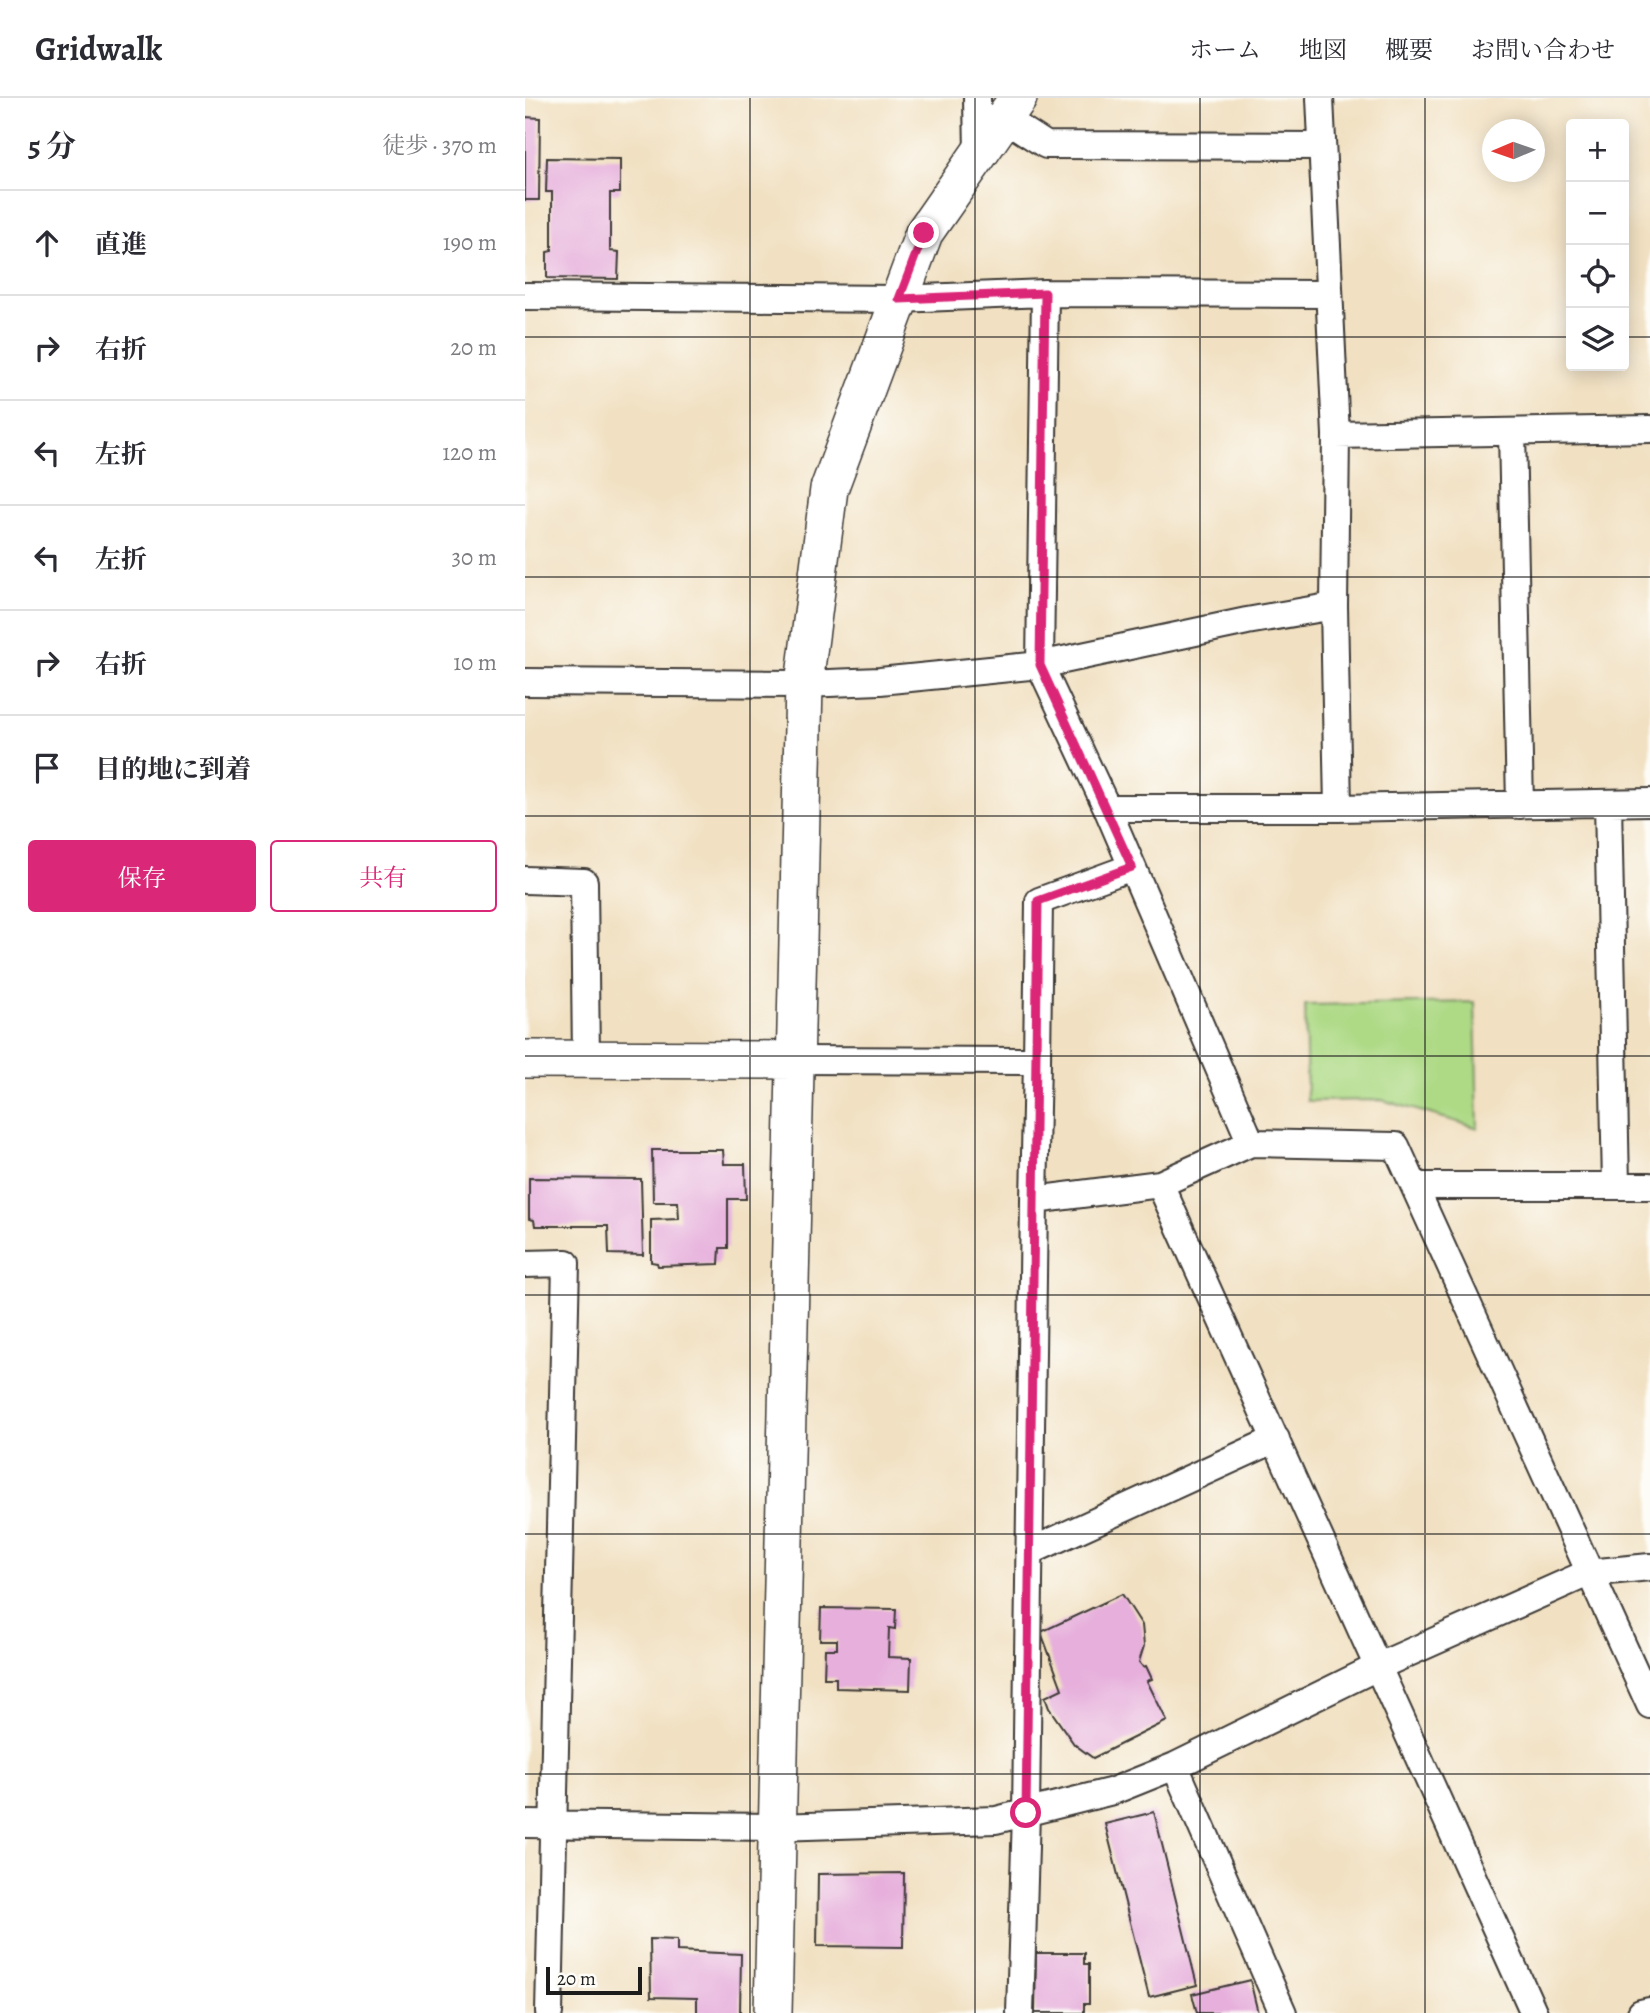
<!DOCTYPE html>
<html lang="ja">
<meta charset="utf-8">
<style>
body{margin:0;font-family:Alegreya,"Noto Serif JP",serif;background:#f7f7f7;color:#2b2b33}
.controls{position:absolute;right:21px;top:21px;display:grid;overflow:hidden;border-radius:7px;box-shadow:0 4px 18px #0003}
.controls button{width:63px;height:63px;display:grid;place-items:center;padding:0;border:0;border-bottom:2px solid #e1e1e2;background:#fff;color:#2b2b33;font:35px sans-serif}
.compass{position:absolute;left:957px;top:21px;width:63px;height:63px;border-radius:50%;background:#fff;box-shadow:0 4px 18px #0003;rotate:268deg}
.scale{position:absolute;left:21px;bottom:18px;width:96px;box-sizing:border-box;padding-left:7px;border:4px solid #1c1c1c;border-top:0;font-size:19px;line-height:24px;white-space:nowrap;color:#1c1c1c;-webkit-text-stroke:5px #fdfcf7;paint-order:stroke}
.stop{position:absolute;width:21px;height:21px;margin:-16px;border:5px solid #db2777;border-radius:50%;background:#fff}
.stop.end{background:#db2777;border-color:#fff;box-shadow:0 2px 7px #0008}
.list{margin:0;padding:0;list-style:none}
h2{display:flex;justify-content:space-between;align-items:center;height:91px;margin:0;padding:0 28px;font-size:30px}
h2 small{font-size:23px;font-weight:400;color:#7c7c81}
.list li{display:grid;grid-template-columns:46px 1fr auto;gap:21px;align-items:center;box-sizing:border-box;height:105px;padding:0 28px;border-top:2px solid #e1e1e2}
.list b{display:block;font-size:26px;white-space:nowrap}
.list em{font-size:23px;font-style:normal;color:#7c7c81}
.actions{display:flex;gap:14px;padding:21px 28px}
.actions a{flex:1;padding:16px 0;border:2px solid #db2777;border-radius:7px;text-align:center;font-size:24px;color:#db2777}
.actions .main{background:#db2777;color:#fff}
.icon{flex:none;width:38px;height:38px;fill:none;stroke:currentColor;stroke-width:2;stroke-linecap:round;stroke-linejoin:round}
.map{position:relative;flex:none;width:1125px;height:1915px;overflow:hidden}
header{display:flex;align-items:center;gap:42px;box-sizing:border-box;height:98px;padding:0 35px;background:#fff;border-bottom:2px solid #e1e1e2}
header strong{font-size:33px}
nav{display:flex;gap:38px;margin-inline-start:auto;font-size:24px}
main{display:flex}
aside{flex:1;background:#fff}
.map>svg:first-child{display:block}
.green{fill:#aeda86;stroke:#657b51;stroke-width:2}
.building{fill:#e6afdc}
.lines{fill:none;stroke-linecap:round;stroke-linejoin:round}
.street-casing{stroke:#3c3935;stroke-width:30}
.secondary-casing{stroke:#3c3935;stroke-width:40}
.street{stroke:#fff;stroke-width:26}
.secondary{stroke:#fff;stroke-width:37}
.route{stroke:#db2777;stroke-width:9}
.grid{fill:none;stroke:#1c1c1c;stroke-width:2;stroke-opacity:0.55}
</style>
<header>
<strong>Gridwalk</strong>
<nav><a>ホーム</a><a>地図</a><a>概要</a><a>お問い合わせ</a></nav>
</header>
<main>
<aside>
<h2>5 分<small>徒歩 · 370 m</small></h2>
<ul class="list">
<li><svg class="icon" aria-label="ahead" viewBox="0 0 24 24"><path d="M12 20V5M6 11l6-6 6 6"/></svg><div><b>直進</b></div><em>190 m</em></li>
<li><svg class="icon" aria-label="right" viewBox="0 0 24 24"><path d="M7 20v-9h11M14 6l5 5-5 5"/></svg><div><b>右折</b></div><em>20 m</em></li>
<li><svg class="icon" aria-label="left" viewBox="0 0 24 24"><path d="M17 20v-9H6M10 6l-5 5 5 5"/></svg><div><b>左折</b></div><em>120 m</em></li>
<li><svg class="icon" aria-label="left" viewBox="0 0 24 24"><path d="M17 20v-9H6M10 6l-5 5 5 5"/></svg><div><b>左折</b></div><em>30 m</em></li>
<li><svg class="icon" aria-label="right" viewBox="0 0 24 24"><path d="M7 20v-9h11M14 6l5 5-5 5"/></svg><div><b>右折</b></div><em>10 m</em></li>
<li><svg class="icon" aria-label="arrive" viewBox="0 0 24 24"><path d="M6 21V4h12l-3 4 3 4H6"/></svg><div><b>目的地に到着</b></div></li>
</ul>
<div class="actions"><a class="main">保存</a><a>共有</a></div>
</aside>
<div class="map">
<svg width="1125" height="1915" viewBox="0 0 1125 1915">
<rect width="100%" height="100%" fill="#fdfcf7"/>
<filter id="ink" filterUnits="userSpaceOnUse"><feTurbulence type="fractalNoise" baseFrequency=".0143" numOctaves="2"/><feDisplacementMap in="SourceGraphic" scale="14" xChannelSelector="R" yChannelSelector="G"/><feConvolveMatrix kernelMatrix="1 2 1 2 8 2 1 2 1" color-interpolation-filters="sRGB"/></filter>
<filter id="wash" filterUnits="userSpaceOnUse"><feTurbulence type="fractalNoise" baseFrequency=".00686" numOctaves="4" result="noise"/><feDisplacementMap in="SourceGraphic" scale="28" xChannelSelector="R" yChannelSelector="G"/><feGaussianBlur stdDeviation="1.57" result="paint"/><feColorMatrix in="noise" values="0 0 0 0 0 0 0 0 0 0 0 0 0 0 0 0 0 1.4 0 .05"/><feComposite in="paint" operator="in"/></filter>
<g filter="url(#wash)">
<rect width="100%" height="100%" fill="#f1e0c1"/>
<!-- green -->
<path class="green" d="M950,904L953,1030L857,1002L782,1003L780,907Z"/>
<g id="blocks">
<!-- building -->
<path class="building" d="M0,19L15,20L14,102H0Z
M22,60L95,61V95H85V153L94,154L93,181L22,180V154L27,153V94H21Z
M127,1052H198L199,1066H220L221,1101H203V1150H195L194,1166L133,1168L132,1165L126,1164V1122L154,1121L153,1104H128Z
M4,1080L116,1081L118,1157L84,1156L83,1128H10L9,1122L4,1121Z
M597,1496L617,1527L619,1548L614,1564L618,1569L621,1568L627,1581L622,1583L642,1623L568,1660L549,1646L524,1610L520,1599L537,1591L516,1534Z
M296,1510L371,1511L370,1531L364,1530L363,1559L386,1560L385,1592L311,1590V1580H299L300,1551H312V1542H295Z
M629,1714L672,1887L624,1899L580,1726Z
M379,1775L378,1849L292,1848L293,1776Z
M125,1841L152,1842V1853L216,1856L215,1915H172V1900L126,1899Z
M511,1855H559V1866H564V1906H559V1915H510Z
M725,1882L733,1915H672L667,1896Z"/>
</g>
</g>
<g filter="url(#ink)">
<use href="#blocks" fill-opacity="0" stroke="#3c3935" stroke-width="2"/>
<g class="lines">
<defs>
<path id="street" d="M452,0L453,56
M795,0L811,337L809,508L813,710L1125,704
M479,20L521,47L797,48
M520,195L515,567L582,710
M0,198L374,201L520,195L804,196
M987,334L995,707
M811,337L1125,331
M0,584L279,586L355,583L515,567L722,523L809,508
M1083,705L1091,1087
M0,782L59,784L61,961
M268,962L512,963L509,1102
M512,963L514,803L607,769
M726,1045L871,1048L1125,1607
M635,1086L1009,1915
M891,1088H1125
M0,1166L41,1165L24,1915
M504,1454L751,1341
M650,1668L758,1915
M0,1726L251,1729L471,1722L588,1693L650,1668L854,1568L1063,1475L1125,1469
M495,1915L501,1715L509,1102L635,1086L726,1045L582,710H813
M1116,1915L1125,1913"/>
<path id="secondary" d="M0,961L268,962
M248,1915L279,586L304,391L399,135L493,0"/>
</defs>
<!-- street casing -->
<use href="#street" class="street-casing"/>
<!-- secondary casing -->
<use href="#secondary" class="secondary-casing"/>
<!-- street -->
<use href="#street" class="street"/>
<!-- secondary -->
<use href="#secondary" class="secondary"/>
</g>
</g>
<g class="lines" filter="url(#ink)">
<!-- route -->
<path class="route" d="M399,135L374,201L520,195L515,567L607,769L513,803L501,1715"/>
</g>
<!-- grid -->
<path class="grid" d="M225,0V1915M450,0V1915M675,0V1915M900,0V1915M0,239H1046M1099,239H1125M0,479H1125M0,718H1125M0,958H1125M0,1197H1125M0,1436H1125M0,1676H1125"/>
</svg>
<div class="controls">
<button>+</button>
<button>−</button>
<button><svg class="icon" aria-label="locate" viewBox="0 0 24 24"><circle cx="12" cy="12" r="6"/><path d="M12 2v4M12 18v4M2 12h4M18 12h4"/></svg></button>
<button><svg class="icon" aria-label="layers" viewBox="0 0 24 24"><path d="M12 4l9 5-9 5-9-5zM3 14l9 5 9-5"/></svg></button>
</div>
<svg class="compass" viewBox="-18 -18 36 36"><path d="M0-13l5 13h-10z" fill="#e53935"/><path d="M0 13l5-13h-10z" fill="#7c7c81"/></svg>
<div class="scale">20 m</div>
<div class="stop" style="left:501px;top:1715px"></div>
<div class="stop end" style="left:399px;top:135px"></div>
</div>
</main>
